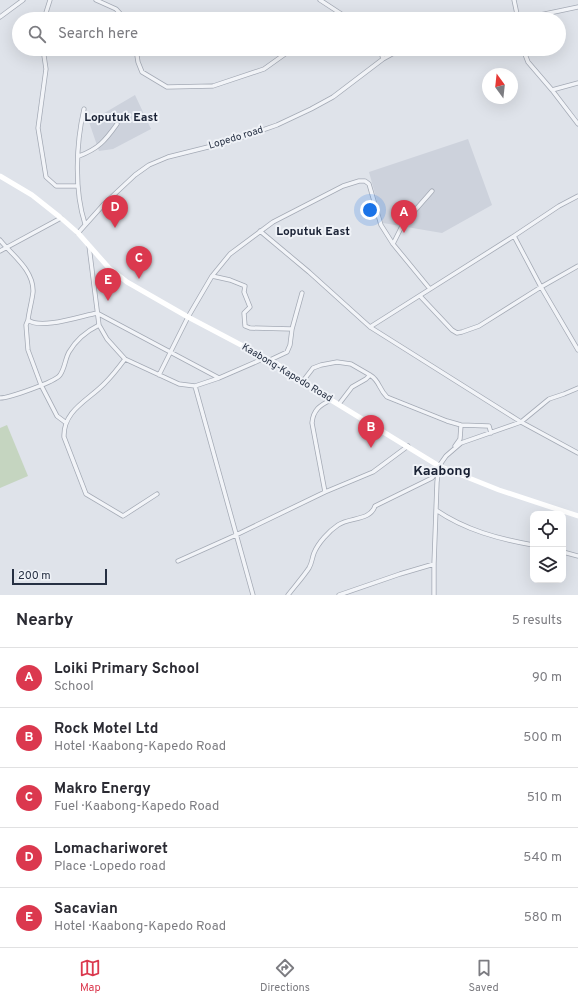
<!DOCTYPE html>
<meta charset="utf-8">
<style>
body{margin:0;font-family:Overpass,sans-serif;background:#f7f7f7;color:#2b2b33}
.controls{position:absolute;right:12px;bottom:12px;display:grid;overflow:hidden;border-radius:8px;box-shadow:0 4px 16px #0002}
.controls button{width:36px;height:36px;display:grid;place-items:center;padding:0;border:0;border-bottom:1px solid #e1e1e2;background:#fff;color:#2b2b33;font:20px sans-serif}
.compass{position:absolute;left:482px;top:68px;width:36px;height:36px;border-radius:50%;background:#fff;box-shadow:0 4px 16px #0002;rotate:345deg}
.scale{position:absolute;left:12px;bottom:10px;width:95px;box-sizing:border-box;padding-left:4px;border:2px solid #263043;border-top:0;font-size:11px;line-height:14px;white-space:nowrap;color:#263043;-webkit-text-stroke:3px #eff2f7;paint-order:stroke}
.you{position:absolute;left:370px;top:210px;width:14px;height:14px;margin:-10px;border:3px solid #fff;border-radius:50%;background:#1a73e8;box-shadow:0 0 0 6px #1a73e833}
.badge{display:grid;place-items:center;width:26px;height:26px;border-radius:50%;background:#db384e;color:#fff;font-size:13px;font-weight:700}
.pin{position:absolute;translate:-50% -33px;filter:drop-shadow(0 1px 2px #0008)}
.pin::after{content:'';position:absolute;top:21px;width:14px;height:12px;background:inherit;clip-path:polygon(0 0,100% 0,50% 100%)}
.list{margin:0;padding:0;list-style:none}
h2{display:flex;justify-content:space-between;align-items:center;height:52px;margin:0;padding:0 16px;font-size:17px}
h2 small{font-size:13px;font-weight:400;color:#7c7c81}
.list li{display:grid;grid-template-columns:26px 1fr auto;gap:12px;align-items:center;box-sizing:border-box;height:60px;padding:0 16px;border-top:1px solid #e1e1e2}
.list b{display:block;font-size:15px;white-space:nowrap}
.list p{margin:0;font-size:13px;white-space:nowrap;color:#7c7c81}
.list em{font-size:13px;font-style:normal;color:#7c7c81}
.icon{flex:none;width:22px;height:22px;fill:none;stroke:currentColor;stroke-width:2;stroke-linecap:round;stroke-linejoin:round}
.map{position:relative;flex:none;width:578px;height:595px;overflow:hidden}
.search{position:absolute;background:#fff;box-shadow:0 4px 16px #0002;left:12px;right:12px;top:12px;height:44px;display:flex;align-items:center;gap:10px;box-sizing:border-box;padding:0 14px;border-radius:22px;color:#7c7c81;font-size:15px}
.sheet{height:352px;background:#fff}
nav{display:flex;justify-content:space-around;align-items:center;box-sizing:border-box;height:56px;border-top:1px solid #e1e1e2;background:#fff;font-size:11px;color:#7c7c81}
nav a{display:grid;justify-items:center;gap:2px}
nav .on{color:#db384e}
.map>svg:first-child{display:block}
.built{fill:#cdd2dc}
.park{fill:#c5d5c0}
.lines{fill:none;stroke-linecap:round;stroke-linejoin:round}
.minor-casing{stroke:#a4aab5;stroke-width:5}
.minor{stroke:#f2f4f8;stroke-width:3.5}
.secondary{stroke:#fff;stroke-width:5}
.labels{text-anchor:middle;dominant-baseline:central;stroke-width:4;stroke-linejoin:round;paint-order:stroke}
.street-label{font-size:10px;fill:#263043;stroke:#eff2f7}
.quarter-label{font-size:12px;font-weight:bold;fill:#192134;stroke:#eff2f7}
.district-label{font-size:14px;font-weight:bold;fill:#192134;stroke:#eff2f7}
</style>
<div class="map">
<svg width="578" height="595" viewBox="0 0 578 595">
<rect width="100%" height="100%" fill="#dfe3ea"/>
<!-- built -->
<path class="built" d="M135,95L151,129L113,149L99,151L89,122Z
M468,139L492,205L442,233L383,223L369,172Z"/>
<!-- park -->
<path class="park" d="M7,425L28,476L0,488V428Z"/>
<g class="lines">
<defs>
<path id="minor" d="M96,0L116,9L125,19
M320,0L349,19
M514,0L518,19
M0,17L23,0
M44,19L50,0
M475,19L502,17L517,18L540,15L578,7
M43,49L46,69L38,128L46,177L56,186H78
M136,49L138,62L142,72L167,87L213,86L264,69L292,49
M380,49L383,59
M523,49L528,62L552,90L578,124
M552,90L578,83
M84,109C76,144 74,190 85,224
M79,156C98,149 105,141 117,124
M260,231L309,272L370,327L521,422L578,453
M78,233L104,204L135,175L149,165L168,157L228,142L277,125L311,109L333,97L383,59L401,49
M514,236L541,287L578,350
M0,240C12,255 34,270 33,292C32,301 29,311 28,320C41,330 81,316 97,313L219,378
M393,244L403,224L432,191
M89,246L99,325L107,339L125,359L179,384L195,386L219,378L265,358
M0,251L61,218
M212,276L230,280L245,286L244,292L250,307L244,313L245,326L250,328L292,329
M420,296L452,330L457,333L462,332L479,326L541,287L578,266
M28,320L26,325L28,350L41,385L57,416L65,422
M370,327L514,236L559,206L578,196
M125,359C119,367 112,376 105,383C89,400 63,410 64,437L86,494L123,516L157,494
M270,360L287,352L290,345L292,329L302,293
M159,375L188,317L212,276L230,254L273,222L343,186L359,181H365L369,184L381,225L393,244L430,289
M303,381L313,368L321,365L337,362L351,364L370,375
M195,386L253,595
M0,398C9,398 55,382 60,375C65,368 65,359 69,352C76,340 87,331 99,325
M339,404L352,387L366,379L370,375C380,381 378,388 387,397L447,421L461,425L489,426L491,433
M455,446L460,439L461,425
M325,492L312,423C313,410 320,405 331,400
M436,510C465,530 499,539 533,545
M563,552L578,556
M178,561L236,535L325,492L373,472L408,446
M288,595C295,586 303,577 309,568C312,563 312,558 314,553C318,543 329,531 338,525C350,517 370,521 375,506L432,478L438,470
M339,595L400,574L434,564
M434,595V564L437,482L439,466L446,456L461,443L521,422L549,399L564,394L578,388"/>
</defs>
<!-- minor casing -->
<use href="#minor" class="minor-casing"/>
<!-- minor -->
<use href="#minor" class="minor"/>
<!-- secondary -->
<path class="secondary" d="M0,176L32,195L61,218L78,233L109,268L127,282L188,317L277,364L331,400L439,466L499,490L578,516"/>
</g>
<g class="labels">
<!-- street labels -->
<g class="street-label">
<text transform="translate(236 138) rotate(-17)">Lopedo road</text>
<text transform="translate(287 373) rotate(31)">Kaabong-Kapedo Road</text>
</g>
<!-- quarter labels -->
<g class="quarter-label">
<text x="121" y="118">Loputuk East</text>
<text x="313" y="232">Loputuk East</text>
</g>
<!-- district labels -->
<g class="district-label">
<text x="442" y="471">Kaabong</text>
</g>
</g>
</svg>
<div class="controls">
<button><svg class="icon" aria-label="locate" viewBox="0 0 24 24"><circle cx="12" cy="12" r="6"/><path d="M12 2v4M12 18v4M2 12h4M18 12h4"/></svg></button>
<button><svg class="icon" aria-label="layers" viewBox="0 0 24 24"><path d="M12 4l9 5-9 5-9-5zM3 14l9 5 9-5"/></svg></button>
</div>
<svg class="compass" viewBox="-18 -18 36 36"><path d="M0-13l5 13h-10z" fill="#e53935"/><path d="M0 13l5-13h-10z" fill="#7c7c81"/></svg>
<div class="scale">200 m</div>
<div class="you"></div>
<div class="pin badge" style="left:404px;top:233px">A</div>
<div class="pin badge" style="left:371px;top:448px">B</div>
<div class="pin badge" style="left:139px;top:279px">C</div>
<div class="pin badge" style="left:115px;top:228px">D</div>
<div class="pin badge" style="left:108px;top:301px">E</div>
<div class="search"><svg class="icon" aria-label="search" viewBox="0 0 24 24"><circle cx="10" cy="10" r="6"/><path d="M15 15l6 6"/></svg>Search here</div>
</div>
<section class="sheet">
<h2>Nearby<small>5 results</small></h2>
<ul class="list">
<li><span class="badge">A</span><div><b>Loiki Primary School</b><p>School</p></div><em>90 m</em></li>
<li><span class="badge">B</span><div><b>Rock Motel Ltd</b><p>Hotel · Kaabong-Kapedo Road</p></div><em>500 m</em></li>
<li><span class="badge">C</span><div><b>Makro Energy</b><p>Fuel · Kaabong-Kapedo Road</p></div><em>510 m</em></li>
<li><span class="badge">D</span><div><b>Lomachariworet</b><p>Place · Lopedo road</p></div><em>540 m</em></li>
<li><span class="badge">E</span><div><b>Sacavian</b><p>Hotel · Kaabong-Kapedo Road</p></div><em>580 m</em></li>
</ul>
</section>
<nav>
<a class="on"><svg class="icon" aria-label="map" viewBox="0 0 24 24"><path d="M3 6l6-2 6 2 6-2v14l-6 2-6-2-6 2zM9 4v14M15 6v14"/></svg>Map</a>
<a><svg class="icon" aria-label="directions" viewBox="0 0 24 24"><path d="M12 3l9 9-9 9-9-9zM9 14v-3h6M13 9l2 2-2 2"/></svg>Directions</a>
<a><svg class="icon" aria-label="saved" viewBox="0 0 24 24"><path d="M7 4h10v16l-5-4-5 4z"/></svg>Saved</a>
</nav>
